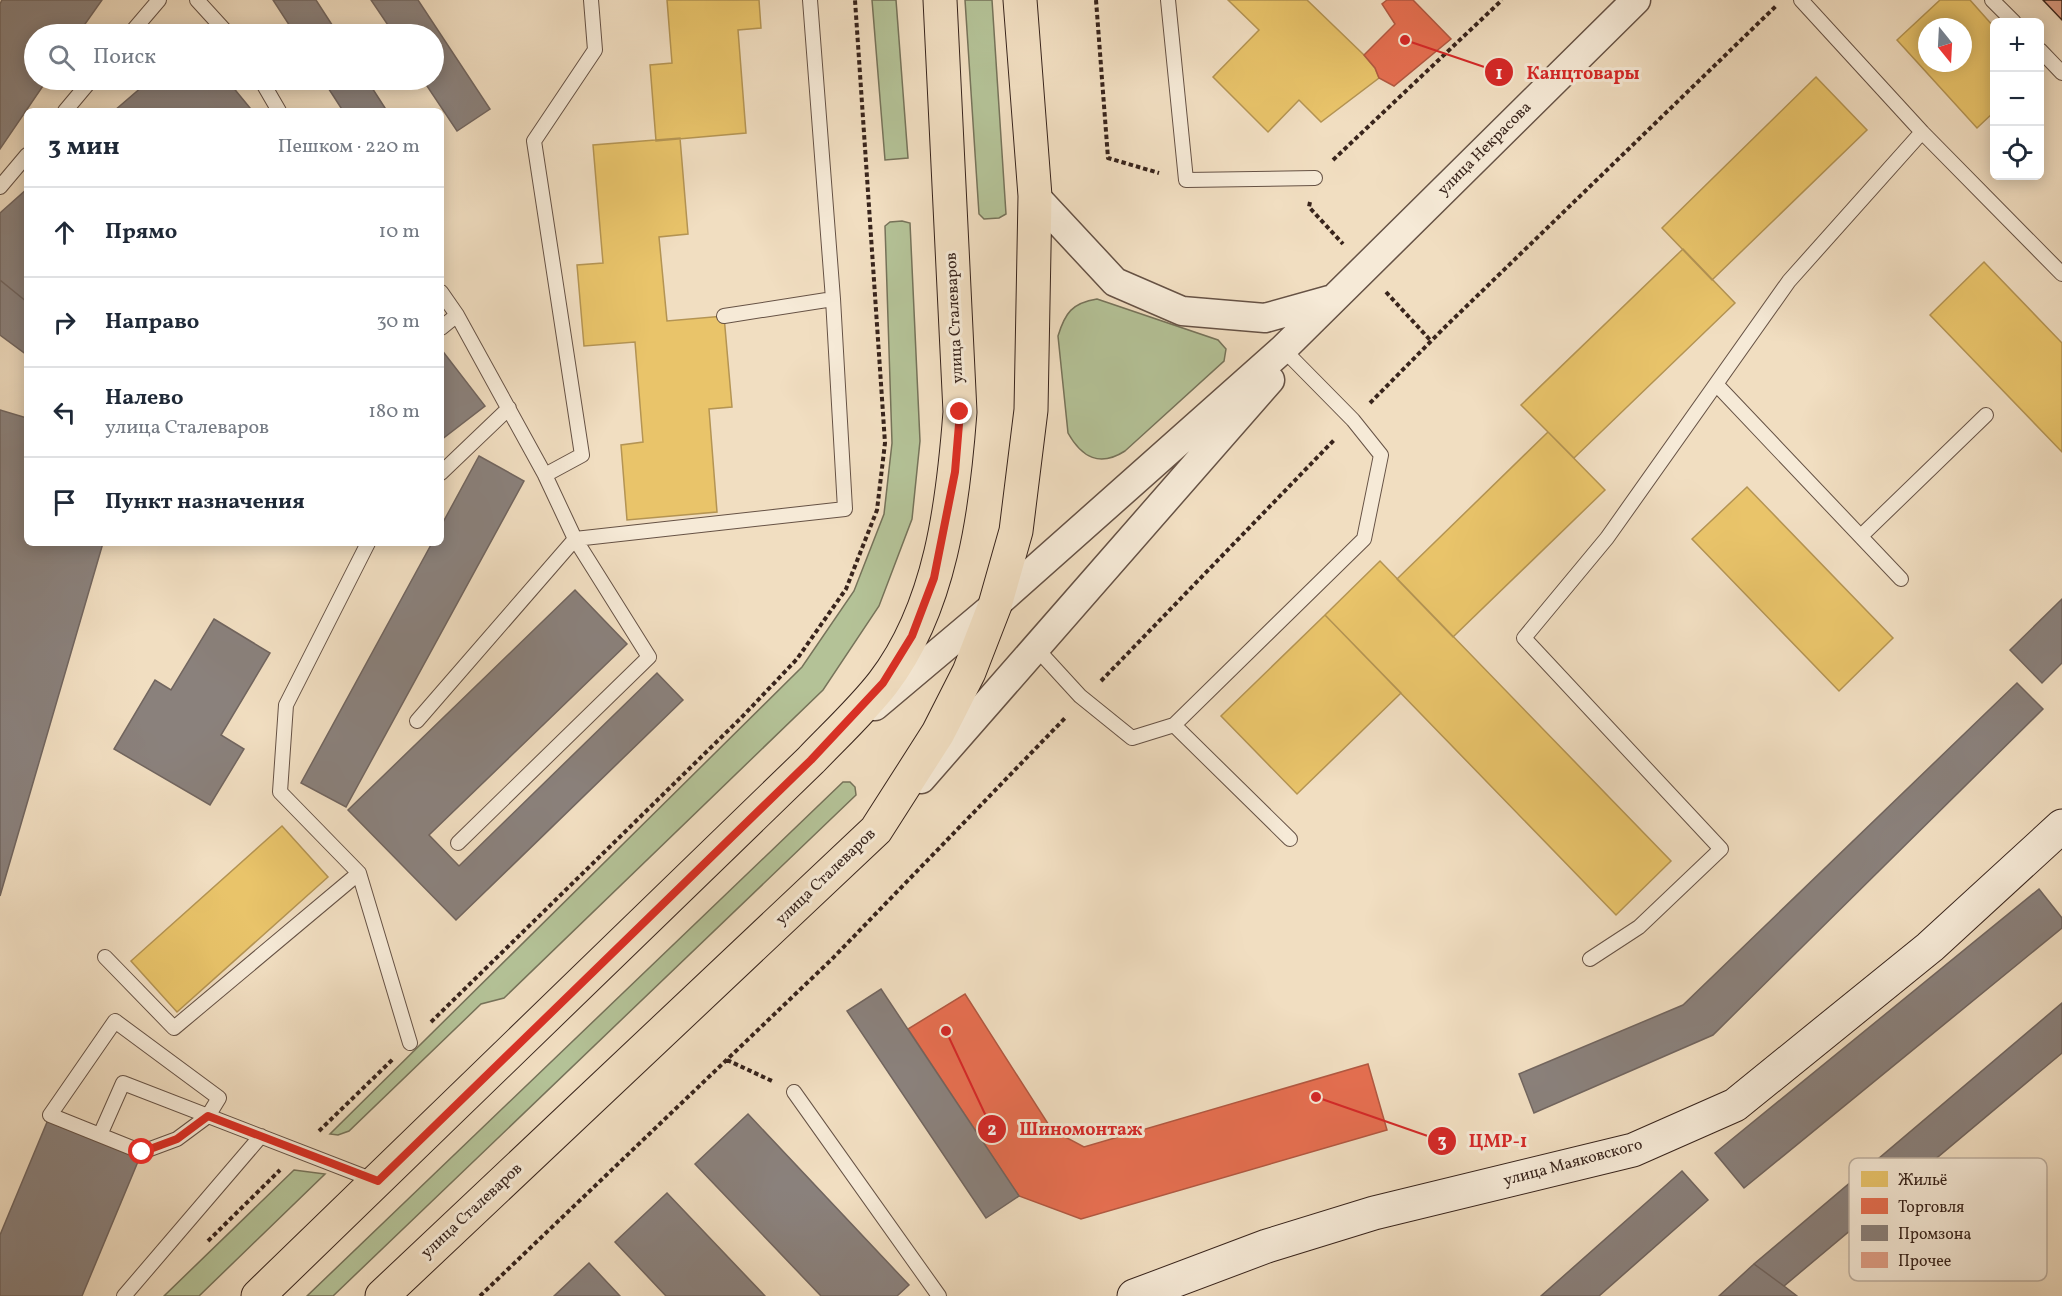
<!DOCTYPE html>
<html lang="ru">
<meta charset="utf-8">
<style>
body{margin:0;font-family:Vollkorn,serif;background:#f2f2f3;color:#1f2937}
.controls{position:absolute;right:18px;top:18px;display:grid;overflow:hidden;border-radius:9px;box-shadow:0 3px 15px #0003}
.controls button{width:54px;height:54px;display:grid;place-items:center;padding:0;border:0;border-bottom:2px solid #e0e1e3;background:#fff;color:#1f2937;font:30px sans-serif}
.compass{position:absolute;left:1918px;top:18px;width:54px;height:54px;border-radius:50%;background:#fff;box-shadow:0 3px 15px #0003;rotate:162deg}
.stop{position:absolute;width:18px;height:18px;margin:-14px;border:4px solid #d93025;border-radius:50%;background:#fff}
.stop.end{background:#d93025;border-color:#fff;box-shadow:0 2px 6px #0008}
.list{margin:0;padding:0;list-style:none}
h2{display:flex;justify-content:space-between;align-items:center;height:78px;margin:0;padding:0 24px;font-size:26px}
h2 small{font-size:20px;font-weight:400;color:#747a83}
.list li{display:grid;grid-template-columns:39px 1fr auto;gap:18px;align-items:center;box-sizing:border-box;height:90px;padding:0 24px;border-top:2px solid #e0e1e3}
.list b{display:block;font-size:22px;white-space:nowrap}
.list p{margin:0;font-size:20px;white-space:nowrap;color:#747a83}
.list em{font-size:20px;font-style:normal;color:#747a83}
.icon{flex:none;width:33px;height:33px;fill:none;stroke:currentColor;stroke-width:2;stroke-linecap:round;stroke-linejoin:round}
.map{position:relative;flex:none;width:2062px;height:1296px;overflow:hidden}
.search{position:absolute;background:#fff;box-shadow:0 3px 15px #0003;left:24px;top:24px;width:420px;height:66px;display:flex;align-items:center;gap:15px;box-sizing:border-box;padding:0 21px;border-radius:33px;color:#747a83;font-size:22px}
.panel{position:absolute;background:#fff;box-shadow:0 3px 15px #0003;left:24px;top:108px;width:420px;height:438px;border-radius:9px}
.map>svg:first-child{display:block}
.green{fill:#b4c297;stroke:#76735a;stroke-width:1.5}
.homes{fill:#e9c46a;stroke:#b49453;stroke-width:1.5;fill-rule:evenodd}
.shops{fill:#e76f51;stroke:#b25841;stroke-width:1.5}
.industry{fill:#8a817c;stroke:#71655f;stroke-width:1.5}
.building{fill:#df9e85;stroke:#38241c;stroke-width:1.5}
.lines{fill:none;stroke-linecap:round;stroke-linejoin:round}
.lane-casing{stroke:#665245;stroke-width:16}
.street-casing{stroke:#665245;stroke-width:31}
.secondary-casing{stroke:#38241c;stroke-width:35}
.primary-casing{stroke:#38241c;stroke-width:35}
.path{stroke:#38241c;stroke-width:4;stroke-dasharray:4.5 3;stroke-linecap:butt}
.lane{stroke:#f6ead7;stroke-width:14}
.street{stroke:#f6ead7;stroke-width:28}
.secondary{stroke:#f6ead7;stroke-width:33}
.primary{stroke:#f1dec1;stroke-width:33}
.route{stroke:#d93025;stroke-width:8}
.labels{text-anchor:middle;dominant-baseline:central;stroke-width:6;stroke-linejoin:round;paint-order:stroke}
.street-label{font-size:16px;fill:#38241c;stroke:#f6ead7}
.key{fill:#f6ead7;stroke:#bdaf9f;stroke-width:1.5}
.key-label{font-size:16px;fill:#38241c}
.leader{fill:none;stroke:#d62828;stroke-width:2}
.callout-dot{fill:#d62828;stroke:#f6ead7;stroke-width:2}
.mark-label{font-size:18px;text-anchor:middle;font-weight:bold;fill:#fff}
.callout-label{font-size:18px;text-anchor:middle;font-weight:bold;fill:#d62828;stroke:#f6ead7;stroke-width:6;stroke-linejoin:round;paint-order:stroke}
</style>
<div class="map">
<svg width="2062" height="1296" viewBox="0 0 2062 1296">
<rect width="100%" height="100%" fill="#f1dec1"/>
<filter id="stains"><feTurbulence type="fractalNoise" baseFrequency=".00333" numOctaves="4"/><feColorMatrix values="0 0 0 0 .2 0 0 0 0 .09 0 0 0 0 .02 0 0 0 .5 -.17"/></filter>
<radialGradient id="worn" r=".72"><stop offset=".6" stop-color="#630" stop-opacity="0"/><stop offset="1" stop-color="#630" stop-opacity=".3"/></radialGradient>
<!-- green -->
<path class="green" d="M872,0H896L908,158L885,160Z
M965,0H992L1006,214L999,218L984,219L979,214Z
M902,221L910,223L920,441L912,519L879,606L823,690L504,998L481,1004L349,1131L338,1135L330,1134L802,667L854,591L884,514L892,443L885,226L890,222Z
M1097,299L1218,340L1226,349L1224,361L1125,451C1100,467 1082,458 1068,433L1058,336C1065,313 1072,303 1097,299Z
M843,782H850L855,787L856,795L333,1296H307Z
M294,1170L325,1174L199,1296H164Z"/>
<!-- homes -->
<path class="homes" d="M667,0H759L761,28L738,30L746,133L656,141L650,65L672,63Z
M1228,0H1307L1364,55L1375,68L1379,78L1321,122L1299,100L1268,132L1213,77L1259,30Z
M1940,0H1970L1994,27V112L1977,128L1897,40ZM1927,27H1963V63H1927Z
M1816,77L1867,130L1712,280L1662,228Z
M680,138L688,234L659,237L667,321L724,316L732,407L709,409L717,512L627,520L621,445L643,442L635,342L584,346L577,265L603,263L593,145Z
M1683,249L1735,303L1574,458L1521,405Z
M1984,262L2062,343V452L1930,315Z
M1548,432L1605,490L1453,637L1397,579Z
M1747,487L1893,638L1839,691L1692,539Z
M1380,561L1671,861L1616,915L1325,615Z
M1325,615L1401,693L1297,794L1221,716Z
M282,826L328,877L177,1012L131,961Z"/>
<!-- shops -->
<path class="shops" d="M1387,0H1413L1451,39L1394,86L1379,78L1375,68L1364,55L1395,24L1382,4Z
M965,994L1052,1130L1084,1147L1368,1064L1387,1130L1081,1219L1019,1196L908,1029Z"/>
<!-- industry -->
<path class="industry" d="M2,0H102L78,34H34V80H47L0,149V4Z
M273,0H316L338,34H295Z
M371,0H418L490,109L457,131L423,80H434V34H394Z
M150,80H227L250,108L247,111H114Z
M323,80H367L387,111H343Z
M27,189V302L0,280V213Z
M0,280L27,302V355L0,335Z
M441,349L485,406L441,440Z
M0,410L27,418V543H103L0,896Z
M479,456L524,481L346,807L301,783L432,543H441V526Z
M575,590L627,644L429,835L459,866L657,673L683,700L456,920L348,810Z
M2062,599V663L2042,683L2010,650Z
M214,619L270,653L221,735L244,749L210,805L114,749L155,680L171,690Z
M2017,683L2043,709L1713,1035L1534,1113L1519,1074L1683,1005Z
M2039,889L2062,918V928L1744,1188L1715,1153Z
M881,989L1019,1196L986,1218L847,1011Z
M2062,1003V1053L1784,1286L1754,1264Z
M748,1114L909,1285L897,1296H821L695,1164Z
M50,1115L142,1152L82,1296H0V1235Z
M1682,1171L1708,1200L1599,1296H1541Z
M667,1193L765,1296H666L615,1242Z
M589,1263L620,1296H554Z
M1754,1264L1784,1286L1797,1296H1719Z"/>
<!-- building -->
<path class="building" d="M2043,0H2062V20Z"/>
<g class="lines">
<defs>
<path id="lane" d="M197,0L228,34
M1168,0L1186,180L1315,178
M1992,0L2014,22
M130,34L159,0
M2040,50L2062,73
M261,80L279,111
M65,111L91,80
M1922,132L2062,274
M0,187L27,155
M441,292L457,315L545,475L575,539L649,657L458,843
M724,316L833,299
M441,328L457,315
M1283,349L1353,420L1381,455L1364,539L1174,725L1290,839
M1716,384L1901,579
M441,473L509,408
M545,475L582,455L534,141L595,50L591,0
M1861,536L1986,415
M368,543L286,705L280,792L359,873L410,1043
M1036,648L1080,696L1132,738L1174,725
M417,721L575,539L845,509L833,299L810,0
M105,957L174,1028L359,873
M1590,959L1639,927L1721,849L1524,638L1607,538L1789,281L1922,132L1801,0
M115,1021L219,1098L208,1116L177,1139L142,1152L50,1115Z
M794,1092L939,1296
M100,1135L123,1083L376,1181
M124,1296L261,1136"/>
<path id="street" d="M1035,196L1115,282L1182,311L1265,318L1333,299
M875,706L995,605L1283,349L1636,0
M921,779L1270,380"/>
<path id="secondary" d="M1134,1296L1267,1246L1374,1213L1633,1150L1735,1105L1930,947L2062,826"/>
<path id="primary" d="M258,1296L811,760C834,736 863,709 883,683C941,607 953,504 960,412L940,0
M382,1296L876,830L938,733L969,672L995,605L1016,531L1031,410L1035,196L1020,0"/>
</defs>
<!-- lane casing -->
<use href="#lane" class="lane-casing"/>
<!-- street casing -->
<use href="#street" class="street-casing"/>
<!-- secondary casing -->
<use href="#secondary" class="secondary-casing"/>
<!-- primary casing -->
<use href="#primary" class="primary-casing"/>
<!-- path -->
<path class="path" d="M1096,0L1108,158L1159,173
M1333,160L1502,0
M1310,202L1309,207L1343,244
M1386,292L1431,341
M1370,403L1444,328L1776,6
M1101,681L1335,439
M431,1022L741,718L797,659L846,589L877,510L885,443L855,0
M727,1060L772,1081
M319,1131L393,1059
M208,1241L280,1170
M480,1296L832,959L1066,717"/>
<!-- lane -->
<use href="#lane" class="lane"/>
<!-- street -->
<use href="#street" class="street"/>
<!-- secondary -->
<use href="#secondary" class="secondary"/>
<!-- primary -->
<use href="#primary" class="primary"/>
</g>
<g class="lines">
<!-- route -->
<path class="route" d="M142,1152L177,1139L208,1116L378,1181L811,760L883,683L912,636L934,578L955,472L960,412"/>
</g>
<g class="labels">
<!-- street labels -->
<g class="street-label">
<text transform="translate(1485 149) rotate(-45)">улица Некрасова</text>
<text transform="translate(955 318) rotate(-93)">улица Сталеваров</text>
<text transform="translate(826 877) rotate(-44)">улица Сталеваров</text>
<text transform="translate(1573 1163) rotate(-15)">улица Маяковского</text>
<text transform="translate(472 1211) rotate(-43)">улица Сталеваров</text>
</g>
</g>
<!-- legend -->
<rect x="1849" y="1158" width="198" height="123" rx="9" class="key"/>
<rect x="1861" y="1171" width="27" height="16" fill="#e9c46a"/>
<rect x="1861" y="1198" width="27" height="16" fill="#e76f51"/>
<rect x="1861" y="1225" width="27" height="16" fill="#8a817c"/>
<rect x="1861" y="1252" width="27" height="16" fill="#df9e85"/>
<g class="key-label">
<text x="1898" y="1185">Жильё</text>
<text x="1898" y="1212">Торговля</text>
<text x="1898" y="1239">Промзона</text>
<text x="1898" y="1266">Прочее</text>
</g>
<!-- callouts -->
<path class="leader" d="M1405 40L1499 72M946 1031L992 1129M1316 1097L1442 1141"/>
<g class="callout-dot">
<circle cx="1405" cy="40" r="6"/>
<circle cx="946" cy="1031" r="6"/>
<circle cx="1316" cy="1097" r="6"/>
<circle cx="1499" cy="72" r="15"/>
<circle cx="992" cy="1129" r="15"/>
<circle cx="1442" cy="1141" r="15"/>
</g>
<g class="mark-label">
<text x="1499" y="79">1</text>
<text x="992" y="1135">2</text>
<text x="1442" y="1147">3</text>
</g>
<g class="callout-label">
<text x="1583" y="79">Канцтовары</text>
<text x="1081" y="1135">Шиномонтаж</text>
<text x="1498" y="1147">ЦМР-1</text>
</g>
<rect width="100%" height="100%" filter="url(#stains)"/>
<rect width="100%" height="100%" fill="url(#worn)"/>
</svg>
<div class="controls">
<button>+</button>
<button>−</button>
<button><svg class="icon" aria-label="locate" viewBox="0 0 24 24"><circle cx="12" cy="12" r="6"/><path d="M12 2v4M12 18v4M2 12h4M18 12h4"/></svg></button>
</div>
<svg class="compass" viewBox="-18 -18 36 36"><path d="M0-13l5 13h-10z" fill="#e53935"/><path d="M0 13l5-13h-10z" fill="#747a83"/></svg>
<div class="stop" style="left:142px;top:1152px"></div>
<div class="stop end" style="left:960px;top:412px"></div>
<div class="search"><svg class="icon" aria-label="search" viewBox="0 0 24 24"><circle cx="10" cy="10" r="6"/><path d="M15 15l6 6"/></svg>Поиск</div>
<section class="panel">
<h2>3 мин<small>Пешком · 220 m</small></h2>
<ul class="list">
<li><svg class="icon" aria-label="ahead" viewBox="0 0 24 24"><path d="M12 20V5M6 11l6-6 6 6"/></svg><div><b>Прямо</b></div><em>10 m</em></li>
<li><svg class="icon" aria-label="right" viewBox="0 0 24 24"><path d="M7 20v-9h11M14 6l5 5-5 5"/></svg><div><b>Направо</b></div><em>30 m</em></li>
<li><svg class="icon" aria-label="left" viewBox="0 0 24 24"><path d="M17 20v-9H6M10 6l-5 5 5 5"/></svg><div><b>Налево</b><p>улица Сталеваров</p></div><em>180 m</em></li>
<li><svg class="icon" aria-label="arrive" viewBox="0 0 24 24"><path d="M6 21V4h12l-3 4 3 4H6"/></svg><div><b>Пункт назначения</b></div></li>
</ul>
</section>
</div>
